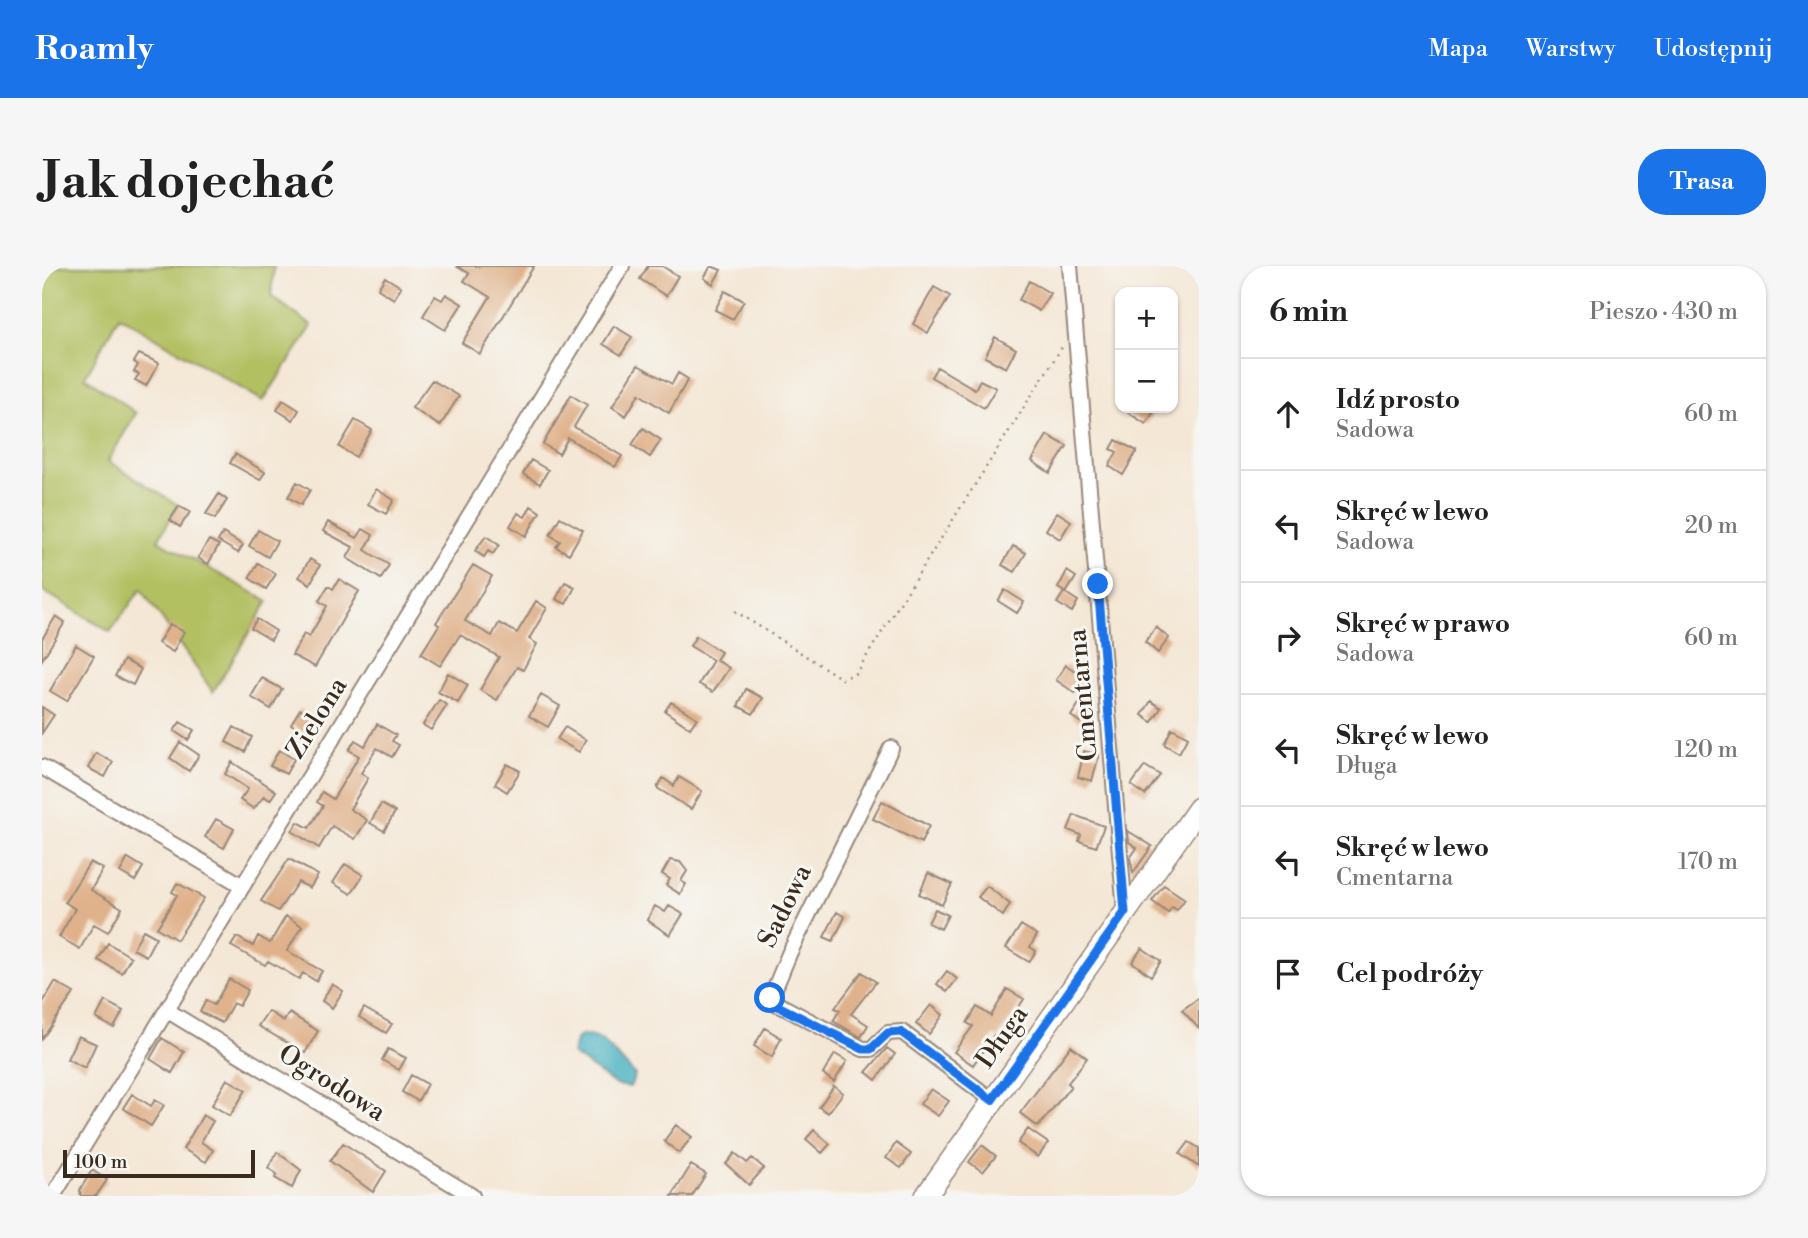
<!DOCTYPE html>
<html lang="pl">
<meta charset="utf-8">
<style>
body{margin:0;font-family:"Libre Bodoni",serif;background:#f6f6f6;color:#222}
.controls{position:absolute;right:21px;top:21px;display:grid;overflow:hidden;border-radius:14px;box-shadow:0 2px 5px #0004}
.controls button{width:63px;height:63px;display:grid;place-items:center;padding:0;border:0;border-bottom:2px solid #e0e0e0;background:#fff;color:#222;font:35px sans-serif}
.scale{position:absolute;left:21px;bottom:18px;width:192px;box-sizing:border-box;padding-left:7px;border:4px solid #3b2a1e;border-top:0;font-size:19px;line-height:24px;white-space:nowrap;color:#3b2a1e;-webkit-text-stroke:5px #f6f6f2;paint-order:stroke}
.stop{position:absolute;width:21px;height:21px;margin:-16px;border:5px solid #1a73e8;border-radius:50%;background:#fff}
.stop.end{background:#1a73e8;border-color:#fff;box-shadow:0 2px 7px #0008}
.list{margin:0;padding:0;list-style:none}
h2{display:flex;justify-content:space-between;align-items:center;height:91px;margin:0;padding:0 28px;font-size:30px}
h2 small{font-size:23px;font-weight:400;color:#767676}
.list li{display:grid;grid-template-columns:46px 1fr auto;gap:21px;align-items:center;box-sizing:border-box;height:112px;padding:0 28px;border-top:2px solid #e0e0e0}
.list b{display:block;font-size:26px;white-space:nowrap}
.list p{margin:0;font-size:23px;white-space:nowrap;color:#767676}
.list em{font-size:23px;font-style:normal;color:#767676}
.icon{flex:none;width:38px;height:38px;fill:none;stroke:currentColor;stroke-width:2;stroke-linecap:round;stroke-linejoin:round}
.map{position:relative;flex:none;width:1157px;height:930px;overflow:hidden;border-radius:28px}
header{display:flex;align-items:center;gap:42px;box-sizing:border-box;height:98px;padding:0 35px;background:#1a73e8;color:#fff}
header strong{font-size:33px}
nav{display:flex;gap:38px;margin-inline-start:auto;font-size:24px}
.intro{display:flex;align-items:center;justify-content:space-between;box-sizing:border-box;height:168px;padding:0 42px}
h1{margin:0;font-size:49px}
.button{padding:18px 32px;border-radius:28px;background:#1a73e8;color:#fff;font-size:24px;font-weight:700}
main{display:flex;gap:42px;padding:0 42px}
aside{flex:1;background:#fff;border-radius:28px;box-shadow:0 2px 5px #0004}
.map>svg:first-child{display:block}
.green{fill:#b3c062;stroke:#777540;stroke-width:2}
.water{fill:#42afbf;stroke:#3e6c6e;stroke-width:2}
.building{fill:#e0b28c}
.lines{fill:none;stroke-linecap:round;stroke-linejoin:round}
.street-casing{stroke:#98887a;stroke-width:18}
.secondary-casing{stroke:#98887a;stroke-width:24}
.path{stroke:#98887a;stroke-width:2.5;stroke-dasharray:2 5;stroke-linecap:butt}
.street{stroke:#fff;stroke-width:14}
.secondary{stroke:#fff;stroke-width:21}
.route{stroke:#1a73e8;stroke-width:9}
.labels{text-anchor:middle;dominant-baseline:central;stroke-width:6;stroke-linejoin:round;paint-order:stroke}
.street-label{font-size:26px;fill:#3b2a1e;stroke:#f6f6f2}
</style>
<header>
<strong>Roamly</strong>
<nav><a>Mapa</a><a>Warstwy</a><a>Udostępnij</a></nav>
</header>
<div class="intro"><h1>Jak dojechać</h1><a class="button">Trasa</a></div>
<main>
<div class="map">
<svg width="1157" height="930" viewBox="0 0 1157 930">
<rect width="100%" height="100%" fill="#f6f6f2"/>
<filter id="ink" filterUnits="userSpaceOnUse"><feTurbulence type="fractalNoise" baseFrequency=".0143" numOctaves="2"/><feDisplacementMap in="SourceGraphic" scale="14" xChannelSelector="R" yChannelSelector="G"/><feConvolveMatrix kernelMatrix="1 2 1 2 8 2 1 2 1" color-interpolation-filters="sRGB"/></filter>
<filter id="wash" filterUnits="userSpaceOnUse"><feTurbulence type="fractalNoise" baseFrequency=".00686" numOctaves="4" result="noise"/><feDisplacementMap in="SourceGraphic" scale="28" xChannelSelector="R" yChannelSelector="G"/><feGaussianBlur stdDeviation="1.57" result="paint"/><feColorMatrix in="noise" values="0 0 0 0 0 0 0 0 0 0 0 0 0 0 0 0 0 1.4 0 .05"/><feComposite in="paint" operator="in"/></filter>
<g filter="url(#wash)">
<rect width="100%" height="100%" fill="#f4e7d5"/>
<!-- green -->
<path class="green" d="M0,0H232L229,30L270,60L221,135L77,50L43,111L94,147L66,195L136,239L116,274L226,335L171,426L99,323L68,366L0,324Z"/>
<!-- water -->
<path class="water" d="M542,769L560,774L593,809L588,821L574,819L530,788L535,772Z"/>
<g id="blocks">
<!-- building -->
<path class="building" d="M414,0H492L438,88L420,77L448,31L422,15L427,7Z
M606,0H620L636,10L624,30L598,13Z
M669,0L679,4L671,18L662,12Z
M343,11L359,21L352,33L336,23Z
M987,15L1008,27L997,45L977,34Z
M892,21L908,30L886,67L871,58Z
M683,25L702,35L691,53L673,44Z
M404,28L420,38L403,64L381,50L393,30L400,34Z
M572,60L590,71L579,89L561,78Z
M953,71L974,83L964,102L943,91Z
M97,88L117,97L104,120L93,114L97,108L92,106L96,99L92,96Z
M596,99L630,118L636,107L646,113L627,147L597,128L584,150L570,141Z
M895,101L933,123L938,114L954,122L942,142L889,111Z
M390,114L417,130L398,160L370,142Z
M529,129L545,139L532,161L580,190L573,201L526,172L517,188L501,178Z
M241,134L257,144L251,154L235,144Z
M1079,142H1114L1104,158Z
M313,154L330,164L314,191L297,181Z
M601,162L619,174L608,191L590,179Z
M1005,169L1025,180L1008,207L990,195Z
M1074,174L1095,185L1081,209L1067,200L1075,186L1069,183Z
M193,188L223,206L218,214L188,197Z
M489,194L506,204L498,218L481,208Z
M255,216L268,224L259,239L246,231Z
M334,223L352,234L344,248L326,238Z
M177,228L185,234L173,253L164,248Z
M137,240L148,246L138,261L128,254Z
M489,240L498,246L484,270L468,260L476,247L483,251Z
M1015,246L1029,255L1018,273L1004,264Z
M518,251L541,264L527,288L514,281L518,275L508,269Z
M286,256L315,272L321,263L331,269L323,284L347,299L339,313L305,292L311,281L281,265Z
M216,264L235,275L226,291L207,280Z
M181,267L201,279L196,287L176,275Z
M444,270L457,279L451,288L446,285L442,291L433,285Z
M167,274L177,279L166,298L156,292Z
M971,280L984,287L973,306L960,299Z
M268,293L278,299L268,318L257,311Z
M216,297L234,308L224,323L207,312Z
M431,299L450,310L423,355L450,370L457,357L475,367L494,335L505,342L487,373L495,378L481,404L475,401L455,434L438,424L457,391L418,369L398,400L379,388L397,359L394,357Z
M1025,305L1034,311L1024,327L1016,322Z
M297,313L317,325L273,401L250,389L262,368L267,371L285,340L277,335L286,320L291,323Z
M523,316L533,321L524,338L514,333Z
M963,324L982,336L975,347L956,335Z
M1022,326L1036,335L1030,346L1015,337Z
M14,350L23,356L0,394V373Z
M215,353L234,365L229,374L209,362Z
M128,358L142,366L131,386L116,377Z
M1114,361L1127,372L1116,387L1103,376Z
M654,370L679,386L674,394L687,402L671,426L657,418L671,394L648,380Z
M34,379L52,390L25,435L8,425Z
M82,394L99,403L91,419L73,410Z
M1024,399L1044,412L1033,427L1014,414Z
M406,407L426,419L416,437L396,426Z
M220,412L240,423L229,443L209,431Z
M704,423L721,432L711,448L696,440Z
M499,429L518,440L506,461L487,450Z
M1041,432L1050,438L1038,456L1029,450Z
M397,434L405,439L389,464L381,459Z
M1109,435L1119,442L1110,456L1100,449Z
M629,436L655,452L648,462L623,445Z
M0,441L12,449L0,467Z
M258,443L279,455L270,471L249,458Z
M138,456L152,464L146,474L132,465Z
M335,458L354,469L350,475L357,479L350,491L335,482L319,507L326,512L308,543L325,554L313,573L290,560L277,582L250,565L256,556L267,562L281,540L275,536L280,526L291,533L317,490L307,484L313,474L323,480Z
M192,461L210,471L203,486L184,476Z
M523,461L544,474L537,486L515,473Z
M1130,462L1146,471L1137,487L1122,478Z
M138,476L157,489L147,505L128,492Z
M237,484L252,493L244,508L228,500Z
M1042,485L1057,489L1050,515L1036,511Z
M54,487L71,496L63,511L46,502Z
M190,496L234,525L228,534L222,530L212,543L198,534L206,523L183,508Z
M465,498L478,505L465,526L453,518Z
M1103,500L1118,509L1103,529L1089,519Z
M637,511L660,525L649,543L615,522L621,512L632,520Z
M840,535L887,560L879,577L831,553Z
M339,538L353,546L342,565L328,557Z
M1032,549L1062,560L1054,581L1037,575L1039,569L1026,564Z
M174,553L192,563L182,582L163,571Z
M1086,565L1110,580L1091,607L1088,592L1095,582L1087,576Z
M86,592L101,601L93,615L78,606Z
M247,593L276,609L268,622L256,616L236,645L219,635Z
M628,594L638,596L645,605L639,615L644,618L638,628L624,619L628,613L620,608Z
M48,596L61,603L49,624L80,642L66,666L52,658L38,683L17,671L33,643L23,636Z
M303,598L321,609L309,628L291,617Z
M886,607L910,618L900,639L877,628Z
M135,617L162,632L135,674L115,662L135,629L130,626Z
M1122,619L1143,633L1135,644L1130,641L1126,647L1110,635Z
M945,620L968,638L961,650L936,631Z
M613,640L623,646L627,640L641,648L628,669L605,654Z
M893,643L906,649L899,663L886,657Z
M795,646L803,651L791,675L782,671Z
M244,650L260,660L245,685L280,705L274,715L261,707L257,713L226,695L223,699L189,680L195,671L211,680L216,670L228,677Z
M979,659L995,669L988,681L994,685L987,696L964,682Z
M101,664L114,671L104,690L91,683Z
M66,677L89,691L80,707L56,694Z
M1100,682L1119,695L1109,710L1090,696Z
M905,705L915,713L905,726L895,718Z
M820,706L834,716L809,748L826,759L819,771L791,755L798,744L793,742Z
M187,713L206,724L197,740L191,737L180,757L158,746L164,734L172,739Z
M13,716L32,727L0,773V738Z
M290,718L301,725L290,742L280,735Z
M965,723L982,733L956,772L952,769L931,799L912,786L931,760L925,757L935,741L949,750Z
M1157,732V763L1140,744Z
M63,735L81,745L72,762L54,752Z
M889,739L901,749L887,768L874,758Z
M322,742L350,758L344,767L317,751Z
M226,745L242,755L247,747L276,765L263,787L216,760Z
M723,762L739,772L730,791L712,780Z
M36,770L54,778L43,802L25,793Z
M120,772L142,786L130,807L108,793Z
M1029,780L1045,792L1026,817L1029,820L996,861L978,847Z
M845,782L853,788L834,814L824,806Z
M346,783L364,792L357,804L340,794Z
M793,788L805,795L792,816L781,808Z
M369,809L385,818L376,835L360,826Z
M185,813L204,824L188,850L170,839Z
M792,820L801,827L786,847L777,841Z
M889,823L907,835L896,850L878,838Z
M90,828L109,840L113,834L122,839L109,860L81,842Z
M161,849L171,855L159,876L171,884L164,896L141,883Z
M634,859L650,871L637,887L622,875Z
M986,863L1006,877L996,891L976,877Z
M772,864L788,878L780,887L764,873Z
M1147,876L1157,882V901L1138,888Z
M301,877L344,905L331,926L288,895Z
M854,877L869,888L859,902L844,892Z
M940,879L954,890L941,906L927,896Z
M235,886L259,904L250,922L233,912L235,908L226,902Z
M693,887L705,897L710,892L722,902L707,919L684,898Z
M649,899L664,908L650,930H630Z
M50,904L65,914L54,930H39L38,924Z"/>
</g>
</g>
<g filter="url(#ink)">
<use href="#blocks" fill-opacity="0" stroke="#98887a" stroke-width="2"/>
<g class="lines">
<defs>
<path id="street" d="M1028,0L1083,646
M849,482L747,688L728,734L821,783H829L846,767L860,766L950,834
M0,501L201,620
M126,745L430,930
M11,930L580,0"/>
<path id="secondary" d="M884,930L1157,542"/>
</defs>
<!-- street casing -->
<use href="#street" class="street-casing"/>
<!-- secondary casing -->
<use href="#secondary" class="secondary-casing"/>
<!-- path -->
<path class="path" d="M693,345L800,413L814,407L1022,78"/>
<!-- street -->
<use href="#street" class="street"/>
<!-- secondary -->
<use href="#secondary" class="secondary"/>
</g>
</g>
<g class="lines" filter="url(#ink)">
<!-- route -->
<path class="route" d="M728,732L732,738L821,783H829L846,767L859,766L950,834L1083,646L1056,318"/>
</g>
<g class="labels">
<!-- street labels -->
<g class="street-label">
<text transform="translate(1041 429) rotate(-95)">Cmentarna</text>
<text transform="translate(275 452) rotate(-58)">Zielona</text>
<text transform="translate(743 640) rotate(-64)">Sadowa</text>
<text transform="translate(960 771) rotate(-55)">Długa</text>
<text transform="translate(290 817) rotate(32)">Ogrodowa</text>
</g>
</g>
</svg>
<div class="controls">
<button>+</button>
<button>−</button>
</div>
<div class="scale">100 m</div>
<div class="stop" style="left:728px;top:732px"></div>
<div class="stop end" style="left:1056px;top:318px"></div>
</div>
<aside>
<h2>6 min<small>Pieszo · 430 m</small></h2>
<ul class="list">
<li><svg class="icon" aria-label="ahead" viewBox="0 0 24 24"><path d="M12 20V5M6 11l6-6 6 6"/></svg><div><b>Idź prosto</b><p>Sadowa</p></div><em>60 m</em></li>
<li><svg class="icon" aria-label="left" viewBox="0 0 24 24"><path d="M17 20v-9H6M10 6l-5 5 5 5"/></svg><div><b>Skręć w lewo</b><p>Sadowa</p></div><em>20 m</em></li>
<li><svg class="icon" aria-label="right" viewBox="0 0 24 24"><path d="M7 20v-9h11M14 6l5 5-5 5"/></svg><div><b>Skręć w prawo</b><p>Sadowa</p></div><em>60 m</em></li>
<li><svg class="icon" aria-label="left" viewBox="0 0 24 24"><path d="M17 20v-9H6M10 6l-5 5 5 5"/></svg><div><b>Skręć w lewo</b><p>Długa</p></div><em>120 m</em></li>
<li><svg class="icon" aria-label="left" viewBox="0 0 24 24"><path d="M17 20v-9H6M10 6l-5 5 5 5"/></svg><div><b>Skręć w lewo</b><p>Cmentarna</p></div><em>170 m</em></li>
<li><svg class="icon" aria-label="arrive" viewBox="0 0 24 24"><path d="M6 21V4h12l-3 4 3 4H6"/></svg><div><b>Cel podróży</b></div></li>
</ul>
</aside>
</main>
